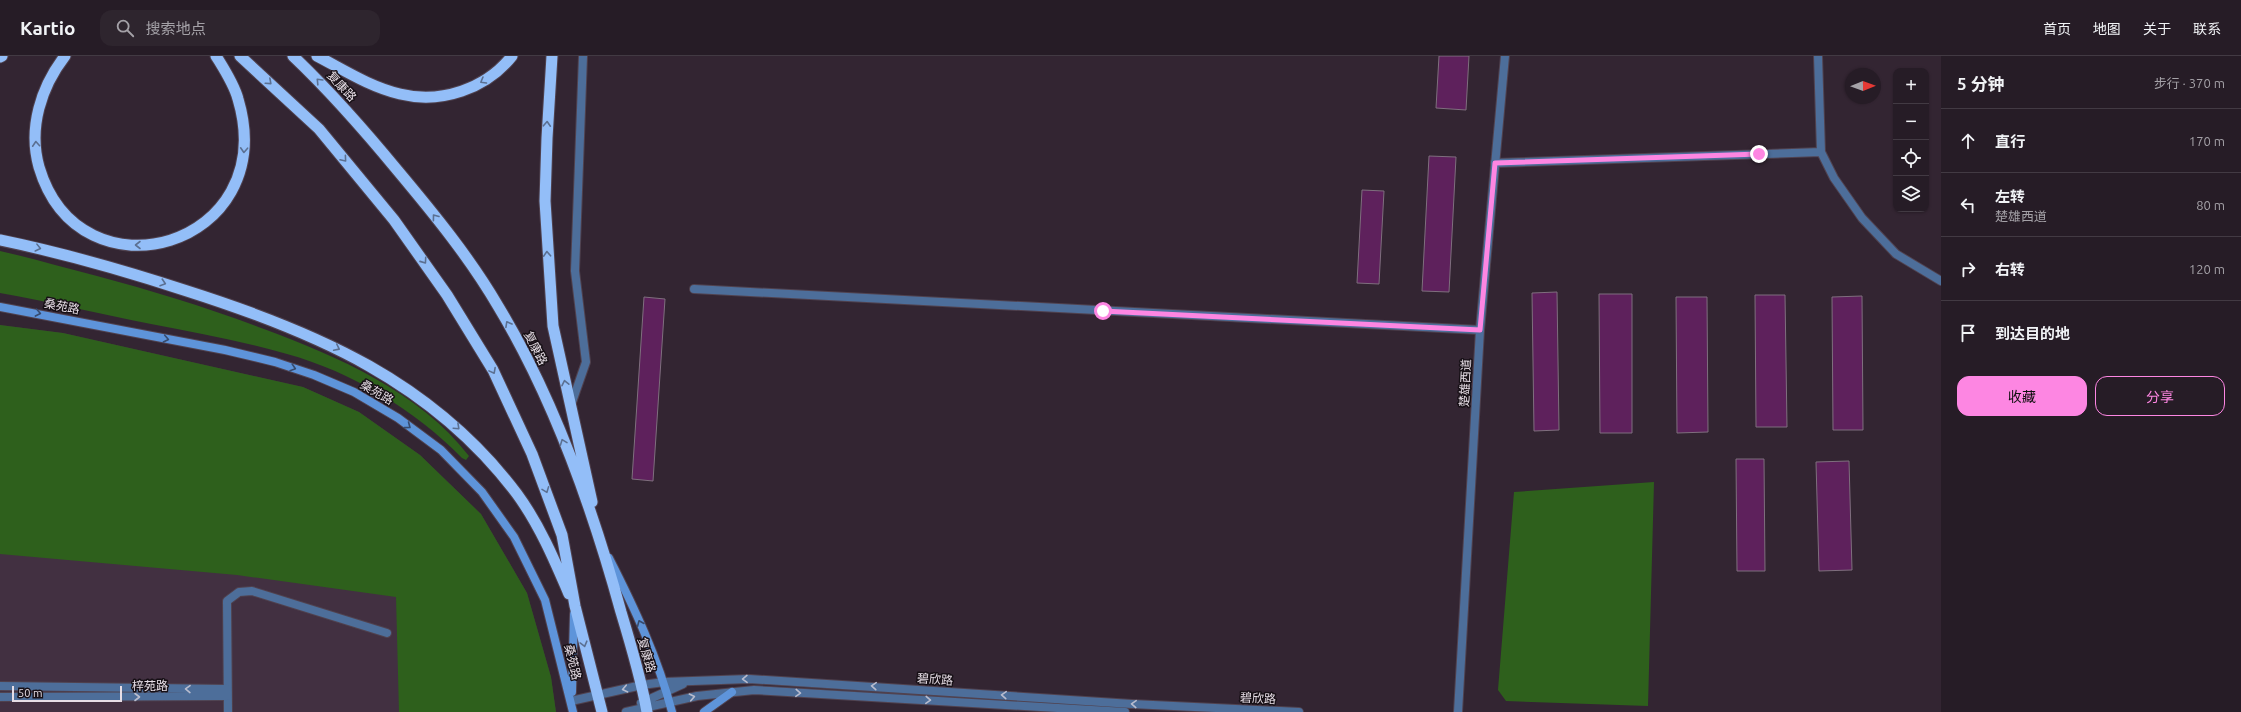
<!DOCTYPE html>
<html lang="zh">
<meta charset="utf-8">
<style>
body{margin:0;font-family:Ubuntu,"Noto Sans SC",sans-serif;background:#2e252e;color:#f1f3f6}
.controls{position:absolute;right:12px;top:12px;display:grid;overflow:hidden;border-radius:8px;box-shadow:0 1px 3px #0004}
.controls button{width:36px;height:36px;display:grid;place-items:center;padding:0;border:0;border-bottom:1px solid #423a43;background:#261c26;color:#f1f3f6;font:20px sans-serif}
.compass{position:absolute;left:1845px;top:12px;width:36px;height:36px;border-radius:50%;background:#261c26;box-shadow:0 1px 3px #0004;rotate:89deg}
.scale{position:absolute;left:12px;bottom:10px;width:110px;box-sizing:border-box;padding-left:4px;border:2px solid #e6dde5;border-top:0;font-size:11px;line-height:14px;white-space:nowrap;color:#e6dde5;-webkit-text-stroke:3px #171016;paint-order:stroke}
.stop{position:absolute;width:12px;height:12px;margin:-9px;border:3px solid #fd86e2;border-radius:50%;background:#fff}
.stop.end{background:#fd86e2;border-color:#fff;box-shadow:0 1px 4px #0008}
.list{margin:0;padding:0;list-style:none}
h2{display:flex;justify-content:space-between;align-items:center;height:52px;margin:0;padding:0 16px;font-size:17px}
h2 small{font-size:13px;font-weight:400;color:#a4a1a7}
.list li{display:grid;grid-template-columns:26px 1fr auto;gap:12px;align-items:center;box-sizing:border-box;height:64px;padding:0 16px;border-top:1px solid #423a43}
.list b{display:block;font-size:15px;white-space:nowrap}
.list p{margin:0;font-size:13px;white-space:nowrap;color:#a4a1a7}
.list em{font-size:13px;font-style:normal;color:#a4a1a7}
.actions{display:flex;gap:8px;padding:12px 16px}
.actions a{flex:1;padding:9px 0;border:1px solid #fd86e2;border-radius:12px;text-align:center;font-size:14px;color:#fd86e2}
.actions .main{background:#fd86e2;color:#111}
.icon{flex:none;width:22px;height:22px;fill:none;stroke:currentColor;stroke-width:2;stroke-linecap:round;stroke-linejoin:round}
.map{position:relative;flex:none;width:1941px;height:656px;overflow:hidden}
header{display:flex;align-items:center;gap:24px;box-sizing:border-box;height:56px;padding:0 20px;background:#261c26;border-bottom:1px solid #423a43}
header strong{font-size:19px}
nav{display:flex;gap:22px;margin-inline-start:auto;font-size:14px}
.search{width:280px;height:36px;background:#2e252e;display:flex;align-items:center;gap:10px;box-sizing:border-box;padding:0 14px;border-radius:12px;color:#a4a1a7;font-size:15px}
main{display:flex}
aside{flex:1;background:#261c26}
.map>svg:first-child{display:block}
.built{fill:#423041}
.green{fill:#2e601c}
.building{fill:#5e215c;stroke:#7f6f7e}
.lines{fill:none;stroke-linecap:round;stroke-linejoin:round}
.minor-casing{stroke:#50424f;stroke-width:10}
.tertiary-casing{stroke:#50424f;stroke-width:10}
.secondary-casing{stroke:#50424f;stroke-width:10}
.trunk-casing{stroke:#50424f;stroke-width:13}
.minor{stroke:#4d6e9a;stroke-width:8}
.tertiary{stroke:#4d6e9a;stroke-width:8}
.secondary{stroke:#5e94da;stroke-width:8}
.trunk{stroke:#93bef8;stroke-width:11}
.oneway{stroke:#5b7092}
.oneway2{stroke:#374b6e}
.oneway3{stroke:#b8bcce}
.route{stroke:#fd86e2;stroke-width:5}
.labels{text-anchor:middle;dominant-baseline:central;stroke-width:3;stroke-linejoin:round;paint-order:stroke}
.street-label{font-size:12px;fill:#e6dde5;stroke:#171016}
</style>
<header>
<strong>Kartio</strong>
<div class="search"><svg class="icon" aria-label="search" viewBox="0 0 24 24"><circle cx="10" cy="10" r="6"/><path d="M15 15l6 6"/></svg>搜索地点</div>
<nav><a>首页</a><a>地图</a><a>关于</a><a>联系</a></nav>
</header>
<main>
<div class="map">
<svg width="1941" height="656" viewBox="0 0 1941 656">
<rect width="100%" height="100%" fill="#332532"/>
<!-- built -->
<path class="built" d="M0,269L63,277L303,331L359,356L420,399L481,458L527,537L551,621L556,656H0Z"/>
<!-- green -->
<path class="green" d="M0,195C32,202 65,212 97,220C153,235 209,252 264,273C338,301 419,335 469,400L466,404L462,402C415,354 352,316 287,298C243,285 196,277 151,268C101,258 51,246 0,237Z
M0,269L63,277L303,331L359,356L420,399L481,458L527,537L551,621L556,656H399L396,541L237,519L0,498Z
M1654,426L1648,650L1506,645L1498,634L1514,436Z"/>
<!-- building -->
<path class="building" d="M1439,0H1469L1466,54L1436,52Z
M1429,100L1456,101L1449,236L1422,235Z
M1362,134L1384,135L1379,228L1357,227Z
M1557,236L1559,374L1534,375L1532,237Z
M1599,238H1632V377H1600Z
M1755,239H1785L1787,371H1756Z
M1862,240L1863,374H1833L1832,241Z
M644,241L665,243L653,425L632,423Z
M1676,241H1707L1708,376L1677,377Z
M1736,403H1764L1765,515H1737Z
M1849,405L1852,514L1819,515L1816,406Z"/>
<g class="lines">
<defs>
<path id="minor" d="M1818,0L1821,96L1834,122L1862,162L1896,198L1941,225
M1495,107L1821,96
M694,233L1480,274
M228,656L227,545L239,536L252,535L387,577"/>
<path id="tertiary" d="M571,349L586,306L575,215L583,0
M0,630L227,633
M0,641L227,640
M571,645L642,629L664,626L749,623L1132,648L1299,656
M641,647L683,628
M626,656L697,640L754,634L1125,656
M1458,656L1480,274L1505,0"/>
<path id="secondary" d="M0,251L225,294L275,306L314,319L354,336L398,362L441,394L482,436L514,481L545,544L573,656
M609,502C634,551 658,602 672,656
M572,636L574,558
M704,656L732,636"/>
<path id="trunk" d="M65,0C41,31 28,72 39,111C80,249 282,191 238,43C234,28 224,13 216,0
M240,0L319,73L394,164L447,239L493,314L532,398L562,479L575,550L602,656
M293,0C331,36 365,75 398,115C434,158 470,202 498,250C553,341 593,454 621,556C631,589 641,622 647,656
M317,0C344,14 370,31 400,38C441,48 486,33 512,0
M552,0L547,82L545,145L553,270L592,446
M0,1L2,0
M0,184C63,197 126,215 187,235C316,276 433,326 517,438C539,468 554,503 569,538"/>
</defs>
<!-- minor casing -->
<use href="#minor" class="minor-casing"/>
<!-- tertiary casing -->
<use href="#tertiary" class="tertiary-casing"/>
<!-- secondary casing -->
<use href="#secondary" class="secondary-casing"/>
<!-- trunk casing -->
<use href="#trunk" class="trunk-casing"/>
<!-- minor -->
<use href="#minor" class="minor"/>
<!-- tertiary -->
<use href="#tertiary" class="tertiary"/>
<!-- secondary -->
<use href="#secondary" class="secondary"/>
<!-- trunk -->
<use href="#trunk" class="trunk"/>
</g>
<!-- one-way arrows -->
<defs><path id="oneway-chevron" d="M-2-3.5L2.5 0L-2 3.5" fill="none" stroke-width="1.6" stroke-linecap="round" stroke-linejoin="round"/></defs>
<g class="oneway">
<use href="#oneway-chevron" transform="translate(319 25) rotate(-134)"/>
<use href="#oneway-chevron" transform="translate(483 25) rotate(150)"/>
<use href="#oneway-chevron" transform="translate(269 26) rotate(42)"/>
<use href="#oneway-chevron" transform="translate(547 68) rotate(-87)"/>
<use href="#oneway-chevron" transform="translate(36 88) rotate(-94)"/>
<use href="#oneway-chevron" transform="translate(244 94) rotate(93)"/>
<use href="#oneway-chevron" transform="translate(344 103) rotate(50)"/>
<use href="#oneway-chevron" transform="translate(435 161) rotate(-127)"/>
<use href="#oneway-chevron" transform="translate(138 189) rotate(180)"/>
<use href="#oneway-chevron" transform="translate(38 192) rotate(14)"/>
<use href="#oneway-chevron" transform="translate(547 198) rotate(-93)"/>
<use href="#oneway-chevron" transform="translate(424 205) rotate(55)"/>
<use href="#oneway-chevron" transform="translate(163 227) rotate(18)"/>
<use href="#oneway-chevron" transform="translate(508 268) rotate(-119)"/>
<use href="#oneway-chevron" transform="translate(337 292) rotate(26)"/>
<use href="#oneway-chevron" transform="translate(493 315) rotate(62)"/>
<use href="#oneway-chevron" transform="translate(565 327) rotate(-102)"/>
<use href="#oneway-chevron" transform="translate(457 371) rotate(43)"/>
<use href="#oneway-chevron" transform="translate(563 386) rotate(-111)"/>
<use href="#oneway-chevron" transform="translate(546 434) rotate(69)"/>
<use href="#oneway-chevron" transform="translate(584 588) rotate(75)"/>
</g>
<g class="oneway2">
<use href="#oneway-chevron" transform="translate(38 257) rotate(11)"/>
<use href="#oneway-chevron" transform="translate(166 283) rotate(11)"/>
<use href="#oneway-chevron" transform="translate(293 312) rotate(18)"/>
<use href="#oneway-chevron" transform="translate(408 370) rotate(37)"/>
<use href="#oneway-chevron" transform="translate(640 567) rotate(-113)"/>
</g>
<g class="oneway3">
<use href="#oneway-chevron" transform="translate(745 623) rotate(179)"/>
<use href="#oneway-chevron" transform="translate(874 630) rotate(-176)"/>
<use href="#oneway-chevron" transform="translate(188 633) rotate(-179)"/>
<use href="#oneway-chevron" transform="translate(625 633) rotate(168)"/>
<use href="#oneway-chevron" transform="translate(798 637) rotate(3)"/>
<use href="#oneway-chevron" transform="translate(1004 639) rotate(-176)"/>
<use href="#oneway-chevron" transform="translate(137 641)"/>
<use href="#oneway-chevron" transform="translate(692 641) rotate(-12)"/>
<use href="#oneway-chevron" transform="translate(928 644) rotate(3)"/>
<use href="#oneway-chevron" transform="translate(1134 648) rotate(-177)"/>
</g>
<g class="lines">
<!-- route -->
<path class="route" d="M1103,255L1480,274L1495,107L1759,98"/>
</g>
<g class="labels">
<!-- street labels -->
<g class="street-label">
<text transform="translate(342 30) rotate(47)">复康路</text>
<text transform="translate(62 250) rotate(11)">桑苑路</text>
<text transform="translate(536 292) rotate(63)">复康路</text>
<text transform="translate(1465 327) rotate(-87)">楚雄西道</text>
<text transform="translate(377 336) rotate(30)">桑苑路</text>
<text transform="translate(647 599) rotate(74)">复康路</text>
<text transform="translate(573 606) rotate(76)">桑苑路</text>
<text transform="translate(935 623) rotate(4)">碧欣路</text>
<text x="150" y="629">梓苑路</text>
<text transform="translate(1258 642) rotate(3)">碧欣路</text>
</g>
</g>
</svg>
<div class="controls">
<button>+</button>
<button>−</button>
<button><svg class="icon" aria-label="locate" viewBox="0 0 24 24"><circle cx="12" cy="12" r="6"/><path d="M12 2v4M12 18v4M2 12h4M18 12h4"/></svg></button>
<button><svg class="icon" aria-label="layers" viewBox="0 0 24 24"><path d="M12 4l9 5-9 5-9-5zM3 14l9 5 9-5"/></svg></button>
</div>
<svg class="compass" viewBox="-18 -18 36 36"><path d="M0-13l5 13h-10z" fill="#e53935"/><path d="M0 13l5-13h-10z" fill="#a4a1a7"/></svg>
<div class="scale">50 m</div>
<div class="stop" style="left:1103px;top:255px"></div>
<div class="stop end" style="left:1759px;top:98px"></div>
</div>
<aside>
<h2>5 分钟<small>步行 · 370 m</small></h2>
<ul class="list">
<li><svg class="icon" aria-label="ahead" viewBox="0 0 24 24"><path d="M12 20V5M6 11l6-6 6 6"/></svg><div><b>直行</b></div><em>170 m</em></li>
<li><svg class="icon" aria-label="left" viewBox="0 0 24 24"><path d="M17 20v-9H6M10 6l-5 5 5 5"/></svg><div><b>左转</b><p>楚雄西道</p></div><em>80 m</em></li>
<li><svg class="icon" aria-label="right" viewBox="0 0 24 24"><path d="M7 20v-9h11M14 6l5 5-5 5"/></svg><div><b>右转</b></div><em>120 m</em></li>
<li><svg class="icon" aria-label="arrive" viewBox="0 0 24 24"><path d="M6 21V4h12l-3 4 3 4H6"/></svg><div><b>到达目的地</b></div></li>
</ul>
<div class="actions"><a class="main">收藏</a><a>分享</a></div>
</aside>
</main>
